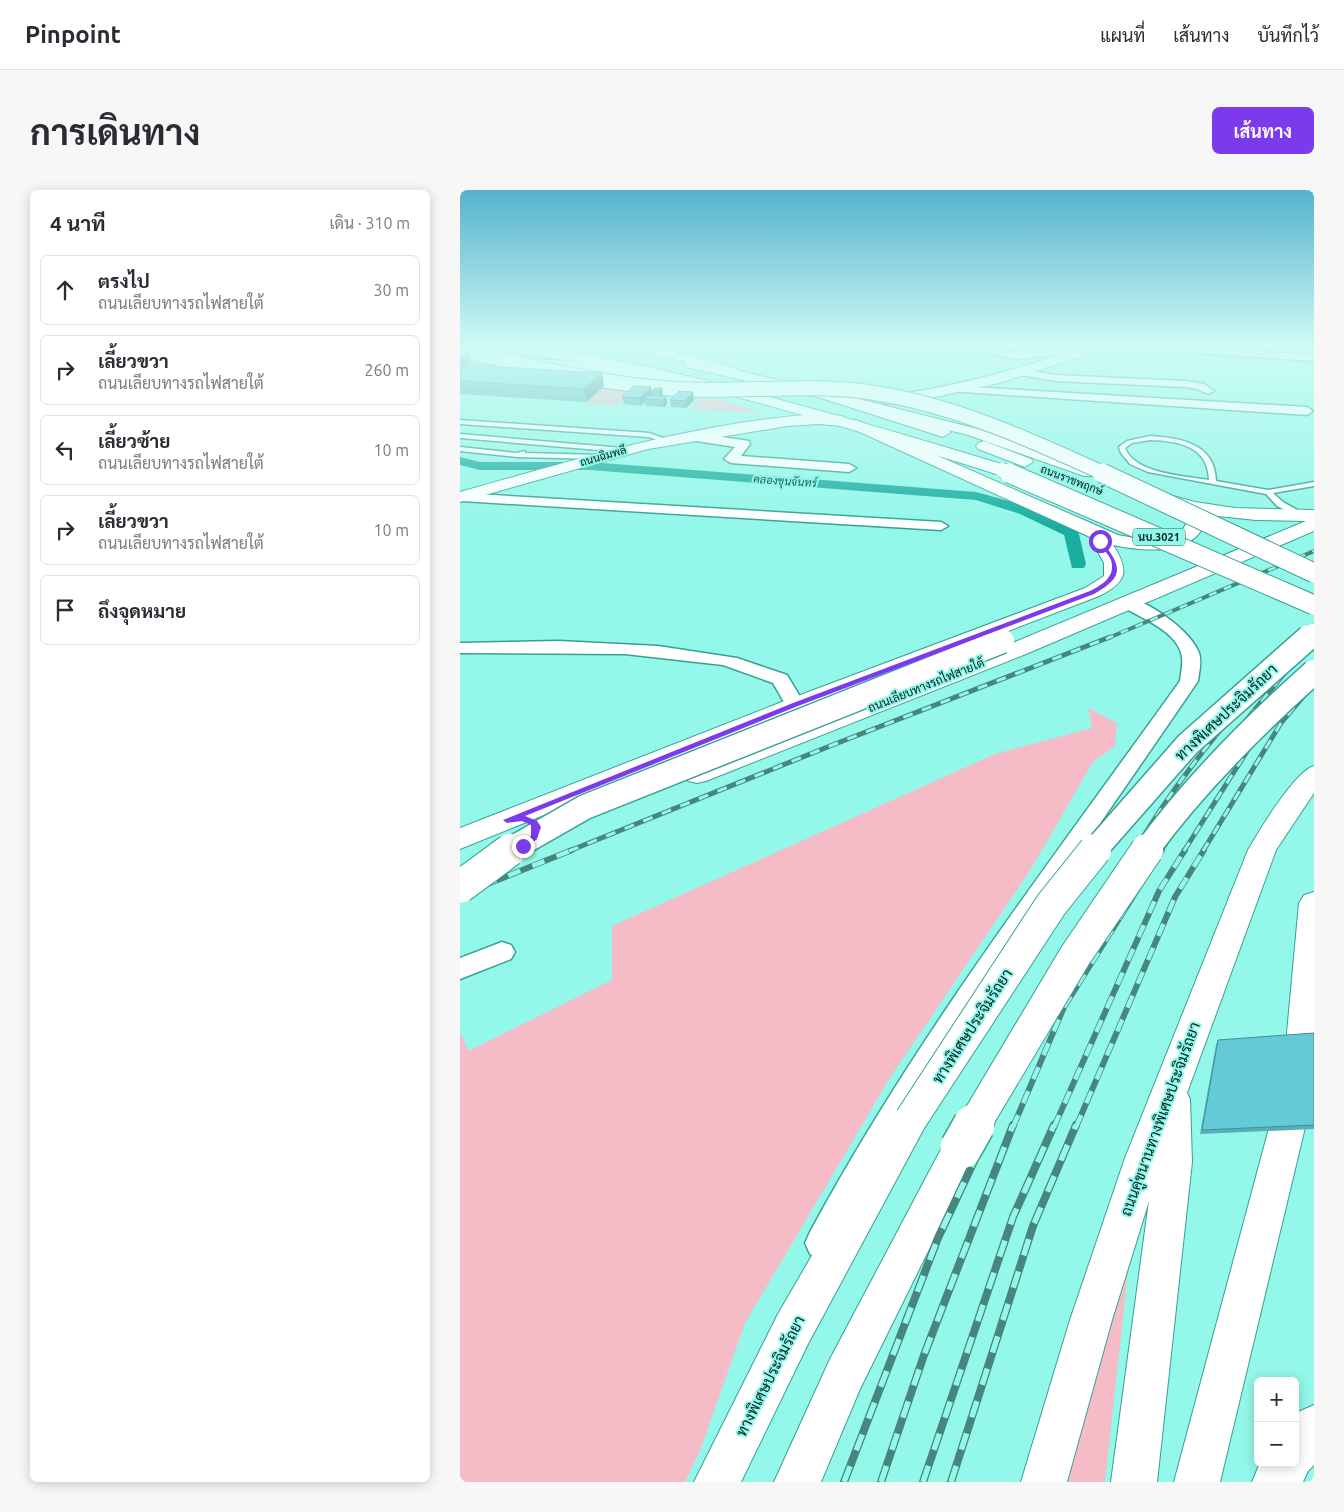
<!DOCTYPE html>
<html lang="th">
<meta charset="utf-8">
<style>
body{margin:0;font-family:Ubuntu,Sarabun,sans-serif;background:#f7f7f7;color:#2b2b33}
.controls{position:absolute;right:15px;bottom:15px;display:grid;overflow:hidden;border-radius:8px;box-shadow:0 2px 12px #0003}
.controls button{width:45px;height:45px;display:grid;place-items:center;padding:0;border:0;border-bottom:1px solid #e1e1e2;background:#fff;color:#2b2b33;font:25px sans-serif}
.stop{position:absolute;width:15px;height:15px;margin:-11px;border:4px solid #7c3aed;border-radius:50%;background:#fff}
.stop.end{background:#7c3aed;border-color:#fff;box-shadow:0 1px 5px #0008}
.list{margin:0;padding:0;list-style:none}
h2{display:flex;justify-content:space-between;align-items:center;height:65px;margin:0;padding:0 20px;font-size:21px}
h2 small{font-size:16px;font-weight:400;color:#7c7c81}
.list li{display:grid;grid-template-columns:32px 1fr auto;gap:15px;align-items:center;box-sizing:border-box;height:70px;margin:0 10px 10px;padding:0 10px;border:1px solid #e1e1e2;border-radius:8px}
.list b{display:block;font-size:19px;white-space:nowrap}
.list p{margin:0;font-size:16px;white-space:nowrap;color:#7c7c81}
.list em{font-size:16px;font-style:normal;color:#7c7c81}
.icon{flex:none;width:28px;height:28px;fill:none;stroke:currentColor;stroke-width:2;stroke-linecap:round;stroke-linejoin:round}
.map{position:relative;flex:none;width:854px;height:1292px;overflow:hidden;border-radius:8px}
header{display:flex;align-items:center;gap:30px;box-sizing:border-box;height:70px;padding:0 25px;background:#fff;border-bottom:1px solid #e1e1e2}
header strong{font-size:24px}
nav{display:flex;gap:28px;margin-inline-start:auto;font-size:18px}
.intro{display:flex;align-items:center;justify-content:space-between;box-sizing:border-box;height:120px;padding:0 30px}
h1{margin:0;font-size:35px}
.button{padding:12px 22px;border-radius:8px;background:#7c3aed;color:#fff;font-size:18px;font-weight:700}
main{display:flex;gap:30px;padding:0 30px}
aside{flex:1;background:#fff;border-radius:8px;box-shadow:0 2px 12px #0003}
.map>svg:first-child{display:block}
.green{fill:#f5bcc8}
.lines{fill:none;stroke-linecap:round;stroke-linejoin:round}
.canal{fill:#19aea0;fill-rule:evenodd}
.lane-casing{stroke:#37a094;stroke-width:3}
.street-casing{stroke:#37a094;stroke-width:3}
.secondary-casing{stroke:#37a094;stroke-width:2}
.primary-casing{stroke:#37a094;stroke-width:2}
.highway-casing{stroke:#37a094;stroke-width:2}
.lane{fill:#fff;fill-rule:evenodd}
.street{fill:#fff;fill-rule:evenodd}
.secondary{fill:#fff;fill-rule:evenodd}
.primary{fill:#fff;fill-rule:evenodd}
.highway{fill:#fff;fill-rule:evenodd}
.rail-far3-casing{stroke:#46867d;stroke-width:4}
.rail-far2-casing{stroke:#46867d;stroke-width:5}
.rail-far1-casing{stroke:#46867d;stroke-width:6}
.rail-casing{stroke:#46867d;stroke-width:8}
.rail-far3{stroke:#93f7e9;stroke-width:2.5;stroke-dasharray:8;stroke-linecap:butt}
.rail-far2{stroke:#93f7e9;stroke-width:3;stroke-dasharray:10;stroke-linecap:butt}
.rail-far1{stroke:#93f7e9;stroke-width:4.5;stroke-dasharray:13;stroke-linecap:butt}
.rail{stroke:#93f7e9;stroke-width:5.5;stroke-dasharray:17;stroke-linecap:butt}
.secondary-bridge-far1-casing{stroke:#37a094;stroke-width:27;stroke-linecap:butt}
.secondary-bridge-casing{stroke:#37a094;stroke-width:34;stroke-linecap:butt}
.primary-bridge-far1-casing{stroke:#37a094;stroke-width:16;stroke-linecap:butt}
.primary-bridge-casing{stroke:#37a094;stroke-width:21;stroke-linecap:butt}
.highway-bridge-far3-casing{stroke:#37a094;stroke-width:21;stroke-linecap:butt}
.highway-bridge-far2-casing{stroke:#37a094;stroke-width:27;stroke-linecap:butt}
.highway-bridge-far1-casing{stroke:#37a094;stroke-width:34;stroke-linecap:butt}
.highway-bridge-casing{stroke:#37a094;stroke-width:44;stroke-linecap:butt}
.secondary-bridge-far1{stroke:#fff;stroke-width:24}
.secondary-bridge{stroke:#fff;stroke-width:32}
.primary-bridge-far1{stroke:#fff;stroke-width:14}
.primary-bridge{stroke:#fff;stroke-width:19}
.highway-bridge-far3{stroke:#fff;stroke-width:19}
.highway-bridge-far2{stroke:#fff;stroke-width:24}
.highway-bridge-far1{stroke:#fff;stroke-width:32}
.highway-bridge{stroke:#fff;stroke-width:41}
.wall{fill:#56afb8}
.shaded-wall{fill:#468e96}
.building{fill:#64cbd6;stroke:#468e96}
.route{fill:#7c3aed}
.labels{text-anchor:middle;dominant-baseline:central;stroke-width:4;stroke-linejoin:round;paint-order:stroke}
.far-street-label{font-size:11px;fill:#032420;stroke:#93f7e9}
.far-water-label{font-size:11px;font-style:italic;fill:#1d645c;stroke:#93f7e9}
.shield{fill:#93f7e9;stroke:#2e635c;stroke-width:1}
.shield-label{font-size:11px;font-weight:bold;fill:#032420}
.street-label{font-size:12px;fill:#032420;stroke:#93f7e9}
.near-street-label{font-size:15px;fill:#032420;stroke:#93f7e9}
</style>
<header>
<strong>Pinpoint</strong>
<nav><a>แผนที่</a><a>เส้นทาง</a><a>บันทึกไว้</a></nav>
</header>
<div class="intro"><h1>การเดินทาง</h1><a class="button">เส้นทาง</a></div>
<main>
<aside>
<h2>4 นาที<small>เดิน · 310 m</small></h2>
<ul class="list">
<li><svg class="icon" aria-label="ahead" viewBox="0 0 24 24"><path d="M12 20V5M6 11l6-6 6 6"/></svg><div><b>ตรงไป</b><p>ถนนเลียบทางรถไฟสายใต้</p></div><em>30 m</em></li>
<li><svg class="icon" aria-label="right" viewBox="0 0 24 24"><path d="M7 20v-9h11M14 6l5 5-5 5"/></svg><div><b>เลี้ยวขวา</b><p>ถนนเลียบทางรถไฟสายใต้</p></div><em>260 m</em></li>
<li><svg class="icon" aria-label="left" viewBox="0 0 24 24"><path d="M17 20v-9H6M10 6l-5 5 5 5"/></svg><div><b>เลี้ยวซ้าย</b><p>ถนนเลียบทางรถไฟสายใต้</p></div><em>10 m</em></li>
<li><svg class="icon" aria-label="right" viewBox="0 0 24 24"><path d="M7 20v-9h11M14 6l5 5-5 5"/></svg><div><b>เลี้ยวขวา</b><p>ถนนเลียบทางรถไฟสายใต้</p></div><em>10 m</em></li>
<li><svg class="icon" aria-label="arrive" viewBox="0 0 24 24"><path d="M6 21V4h12l-3 4 3 4H6"/></svg><div><b>ถึงจุดหมาย</b></div></li>
</ul>
</aside>
<div class="map">
<svg width="854" height="1292" viewBox="0 0 854 1292">
<rect width="100%" height="100%" fill="#93f7e9"/>
<!-- green -->
<path class="green" d="M0,184L175,200L157,215L123,213L133,199Z
M240,208L261,210L298,221L297,223L230,219Z
M628,518L657,533L655,556L633,572L569,682L431,886L285,1133L241,1258L225,1292H0V841L8,861L152,790V736L535,564L632,538Z
M668,1081L645,1292H608L637,1177Z"/>
<g class="lines">
<!-- canal -->
<path class="canal" d="M0,267L20,272H130L516,302L571,317L618,340L626,374L624,378H612L604,345L560,324L516,310L130,280H20L0,275Z"/>
<defs>
<path id="lane" d="M0,230L189,243L211,251L208,253L188,247L0,234Z
M0,244L162,258L165,260L162,262L0,248Z
M690,246C722,248 755,254 756,291L808,300L854,292V296L813,303L823,312L848,326L841,328L817,316L806,304L688,282L670,274L661,263L659,257L667,251ZM690,250C719,251 748,256 749,290C725,286 675,284 665,258L672,253Z
M0,257L56,263L65,261V263L138,265L141,267L138,269L57,267L0,261Z"/>
<path id="street" d="M532,156H542L541,160L549,162C567,163 608,152 621,164L616,167L595,165L556,169L531,164Z
M709,156L854,165V171L718,162Z
M558,179L596,185L725,191L744,194L754,201L748,204L737,199L725,197L596,191L554,184V180Z
M493,196L847,217L853,221L847,225L489,201V197Z
M235,243L289,251L290,254L281,266L389,274L396,278L389,282L271,273L264,269L275,257L230,250L229,247Z
M0,303L481,332L488,336L481,340L2,311H0Z
M669,408C691,413 731,441 739,463C742,472 739,482 738,491C611,678 475,862 372,1064L361,1069L350,1064L345,1053L350,1042C455,847 591,671 720,491C721,483 723,475 722,467C719,442 681,428 663,417L661,413L663,409Z
M99,451L198,456L277,468L327,485L345,515L342,519H328L313,493L263,475L165,464L0,463V453Z
M42,752L51,755L55,762L51,769L0,789V768Z"/>
<path id="secondary" d="M169,156C206,156 241,168 277,179L279,182L272,186L231,173L170,159Z
M625,156H644L617,168L539,193L480,206L426,214L419,210L426,206C495,197 560,179 625,156Z
M0,164L117,172L226,188L233,192L226,196L117,180L0,172Z
M383,205L518,239L636,278L638,282L636,286H624L508,245L378,212L376,209L378,206Z
M359,224L382,226L390,231L382,236L359,234L327,236L188,259L0,312V302C118,269 236,232 359,224Z
M396,230L658,345C677,349 720,356 727,331C717,318 695,315 689,307L692,303L698,302L735,312L775,318L854,320V341L566,464L246,591L237,593L228,591L224,585L228,579L550,454L846,331L796,330L739,324L745,331C736,367 681,361 653,355C670,381 667,392 639,406L343,520L0,659V638L327,510L625,398L644,386V373L630,347L391,238L388,235L391,232Z
M854,576V603L816,660L727,903L730,909L732,972L697,1292H651L689,1011L652,1130L607,1292H561L610,1130L665,968L788,660C799,641 835,581 854,576Z
M854,1215V1275L848,1281L843,1292H792L800,1273H835V1226L838,1222Z"/>
<path id="primary" d="M35,156C108,156 181,175 252,192C351,217 450,246 548,276L550,280L548,284H536C422,248 307,212 190,186C141,175 91,168 41,160Z
M231,170L370,202L488,239L491,242L483,247L361,208L226,177L224,174L226,171Z
M524,251L571,269L573,272L565,277L518,259L516,256L518,253Z"/>
<path id="highway" d="M854,702V900L760,1292H714L823,886L839,713L844,705Z
M451,913L464,917L469,929L348,1154L281,1292H234L318,1124L438,917Z
M501,941L514,946L519,958L400,1199L361,1292H314L370,1169L488,946Z"/>
</defs>
<!-- lane casing -->
<use href="#lane" class="lane-casing"/>
<!-- street casing -->
<use href="#street" class="street-casing"/>
<!-- secondary casing -->
<use href="#secondary" class="secondary-casing"/>
<!-- primary casing -->
<use href="#primary" class="primary-casing"/>
<!-- highway casing -->
<use href="#highway" class="highway-casing"/>
<!-- lane -->
<use href="#lane" class="lane"/>
<!-- street -->
<use href="#street" class="street"/>
<!-- secondary -->
<use href="#secondary" class="secondary"/>
<!-- primary -->
<use href="#primary" class="primary"/>
<!-- highway -->
<use href="#highway" class="highway"/>
<defs>
<path id="rail-far3" d="M646,449L854,361
M842,449L854,435"/>
<path id="rail-far2" d="M109,661L375,554L650,447
M675,661C720,582 781,514 843,447
M701,661L768,553L831,475L854,452
M724,661L808,528L854,475
M743,661L821,533L854,494"/>
<path id="rail-far1" d="M0,705L112,660
M530,937L588,814L676,660
M553,937L604,817L702,660
M594,937L699,701L725,660
M616,937L715,707L744,660"/>
<path id="rail" d="M384,1292L478,1048L531,935
M421,1292L464,1165L553,935
M463,1292L553,1027L594,935
M491,1292L573,1036L616,935"/>
</defs>
<!-- rail-far3 casing -->
<use href="#rail-far3" class="rail-far3-casing"/>
<!-- rail-far2 casing -->
<use href="#rail-far2" class="rail-far2-casing"/>
<!-- rail-far1 casing -->
<use href="#rail-far1" class="rail-far1-casing"/>
<!-- rail casing -->
<use href="#rail" class="rail-casing"/>
<!-- rail-far3 -->
<use href="#rail-far3" class="rail-far3"/>
<!-- rail-far2 -->
<use href="#rail-far2" class="rail-far2"/>
<!-- rail-far1 -->
<use href="#rail-far1" class="rail-far1"/>
<!-- rail -->
<use href="#rail" class="rail"/>
<defs>
<path id="secondary-bridge-far1" d="M48,661L125,617L542,451"/>
<path id="secondary-bridge" d="M0,697L50,660"/>
<path id="primary-bridge-far1" d="M0,160C71,176 143,195 216,199C285,203 352,192 421,204C498,217 573,251 645,284
M542,280L552,284"/>
<path id="primary-bridge" d="M549,283L854,415
M642,283L854,383"/>
<path id="highway-bridge-far3" d="M847,449L854,443"/>
<path id="highway-bridge-far2" d="M634,661L728,554L849,447
M686,661C735,594 792,537 854,482"/>
<path id="highway-bridge-far1" d="M451,929L591,715L635,660
M513,937L615,766L687,660"/>
<path id="highway-bridge" d="M501,958L514,935"/>
</defs>
<!-- secondary-bridge-far1 casing -->
<use href="#secondary-bridge-far1" class="secondary-bridge-far1-casing"/>
<!-- secondary-bridge casing -->
<use href="#secondary-bridge" class="secondary-bridge-casing"/>
<!-- primary-bridge-far1 casing -->
<use href="#primary-bridge-far1" class="primary-bridge-far1-casing"/>
<!-- primary-bridge casing -->
<use href="#primary-bridge" class="primary-bridge-casing"/>
<!-- highway-bridge-far3 casing -->
<use href="#highway-bridge-far3" class="highway-bridge-far3-casing"/>
<!-- highway-bridge-far2 casing -->
<use href="#highway-bridge-far2" class="highway-bridge-far2-casing"/>
<!-- highway-bridge-far1 casing -->
<use href="#highway-bridge-far1" class="highway-bridge-far1-casing"/>
<!-- highway-bridge casing -->
<use href="#highway-bridge" class="highway-bridge-casing"/>
<!-- secondary-bridge-far1 -->
<use href="#secondary-bridge-far1" class="secondary-bridge-far1"/>
<!-- secondary-bridge -->
<use href="#secondary-bridge" class="secondary-bridge"/>
<!-- primary-bridge-far1 -->
<use href="#primary-bridge-far1" class="primary-bridge-far1"/>
<!-- primary-bridge -->
<use href="#primary-bridge" class="primary-bridge"/>
<!-- highway-bridge-far3 -->
<use href="#highway-bridge-far3" class="highway-bridge-far3"/>
<!-- highway-bridge-far2 -->
<use href="#highway-bridge-far2" class="highway-bridge-far2"/>
<!-- highway-bridge-far1 -->
<use href="#highway-bridge-far1" class="highway-bridge-far1"/>
<!-- highway-bridge -->
<use href="#highway-bridge" class="highway-bridge"/>
</g>
<!-- wall -->
<path class="wall" d="M0,162L9,163L12,173L9,175L144,196L127,212L0,204Z
M191,197L192,205H191H192V201L202,198L203,205L202,206L206,207L207,214L204,217L185,216L184,212L181,216L164,214L162,207Z
M210,210H234L226,218L211,217Z
M854,843V939L740,944L756,855L758,850Z"/>
<!-- shaded-wall -->
<path class="shaded-wall" d="M9,163L12,173L0,181V169Z
M142,183L144,196L127,212L124,199Z
M191,197L192,205L188,209H184V212L181,216L180,208Z
M202,198L203,205L200,209L199,201Z
M233,202L234,210L226,218L225,211Z
M206,207L207,214L204,217L203,210Z"/>
<!-- building -->
<path class="building" d="M0,162L9,163L0,169Z
M8,175L142,183L124,199L0,191V180Z
M174,196L191,197L180,208L162,207Z
M195,198H202L199,201H192Z
M219,201L233,202L225,211L210,210Z
M187,205L206,207L203,210L184,209Z
M854,843V935L742,940L758,850Z"/>
<!-- sky -->
<linearGradient id="sky" x2="0" y2="1"><stop stop-color="#55b2cb"/><stop offset="0.46" stop-color="#cefbf5"/><stop offset="1" stop-color="#cefbf5" stop-opacity="0"/></linearGradient>
<rect width="854" height="337" fill="url(#sky)"/>
<!-- route -->
<path class="route" d="M638,350H641C661,376 666,386 634,404L338,516L65,626L77,631L81,637L77,649L66,658L59,656L71,646V635L62,631L47,633L43,630L333,513L630,401C642,395 656,387 651,370C648,362 639,357 638,350Z"/>
<g class="labels">
<!-- far-street labels -->
<g class="far-street-label">
<text transform="translate(143 266) rotate(-16)">ถนนฉิมพลี</text>
<text transform="translate(612 290) rotate(21)">ถนนราชพฤกษ์</text>
</g>
<!-- far-water labels -->
<g class="far-water-label">
<text transform="translate(325 291) rotate(4)">คลองขุนจันทร์</text>
</g>
<!-- shield labels -->
<rect class="shield" x="673" y="338.5" width="52" height="17" rx="4"/>
<g class="shield-label">
<text x="699" y="347">นบ.3021</text>
</g>
<!-- street labels -->
<g class="street-label">
<text transform="translate(466 495) rotate(-22)">ถนนเลียบทางรถไฟสายใต้</text>
</g>
<!-- near-street labels -->
<g class="near-street-label">
<text transform="translate(766 522) rotate(-43)">ทางพิเศษประจิมรัถยา</text>
<text transform="translate(512 836) rotate(-57)">ทางพิเศษประจิมรัถยา</text>
<text transform="translate(700 929) rotate(-70)">ถนนคู่ขนานทางพิเศษประจิมรัถยา</text>
<text transform="translate(310 1186) rotate(-63)">ทางพิเศษประจิมรัถยา</text>
</g>
</g>
</svg>
<div class="controls">
<button>+</button>
<button>−</button>
</div>
<div class="stop" style="left:640px;top:351px"></div>
<div class="stop end" style="left:63px;top:656px"></div>
</div>
</main>
